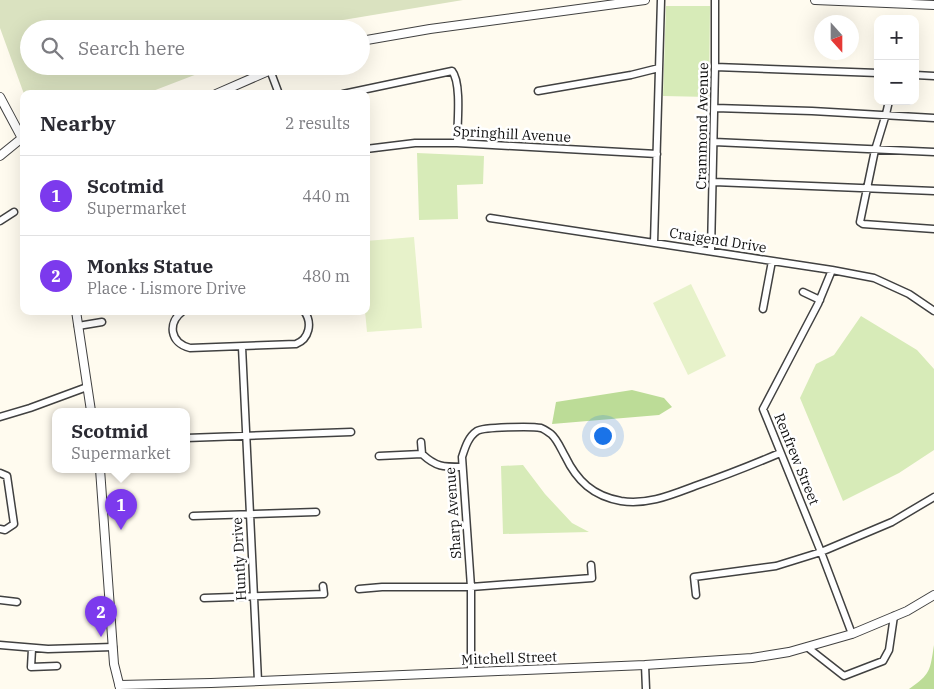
<!DOCTYPE html>
<meta charset="utf-8">
<style>
body{margin:0;font-family:"IBM Plex Serif",serif;background:#f2f2f3;color:#2b2b33}
.controls{position:absolute;right:15px;top:15px;display:grid;overflow:hidden;border-radius:10px;box-shadow:0 5px 20px #0002}
.controls button{width:45px;height:45px;display:grid;place-items:center;padding:0;border:0;border-bottom:1px solid #e1e1e2;background:#fff;color:#2b2b33;font:25px sans-serif}
.compass{position:absolute;left:814px;top:15px;width:45px;height:45px;border-radius:50%;background:#fff;box-shadow:0 5px 20px #0002;rotate:159deg}
.you{position:absolute;left:602px;top:435px;width:18px;height:18px;margin:-12px;border:4px solid #fff;border-radius:50%;background:#1a73e8;box-shadow:0 0 0 8px #1a73e833}
.badge{display:grid;place-items:center;width:32px;height:32px;border-radius:50%;background:#7c3aed;color:#fff;font-size:16px;font-weight:700}
.pin{position:absolute;translate:-50% -41px;filter:drop-shadow(0 1px 2px #0008)}
.pin::after{content:'';position:absolute;top:26px;width:18px;height:15px;background:inherit;clip-path:polygon(0 0,100% 0,50% 100%)}
.popup{position:absolute;left:52px;top:408px;width:138px;height:65px;box-sizing:border-box;display:grid;place-content:center;border-radius:10px;background:#fff;filter:drop-shadow(0 1px 4px #0005);font-size:16px;white-space:nowrap;color:#7c7c81}
.popup b{font-size:19px;color:#2b2b33}
.popup::after{content:'';position:absolute;left:50%;top:100%;margin-left:-10px;border:10px solid transparent;border-top-color:#fff}
.list{margin:0;padding:0;list-style:none}
h2{display:flex;justify-content:space-between;align-items:center;height:65px;margin:0;padding:0 20px;font-size:21px}
h2 small{font-size:16px;font-weight:400;color:#7c7c81}
.list li{display:grid;grid-template-columns:32px 1fr auto;gap:15px;align-items:center;box-sizing:border-box;height:80px;padding:0 20px;border-top:1px solid #e1e1e2}
.list b{display:block;font-size:19px;white-space:nowrap}
.list p{margin:0;font-size:16px;white-space:nowrap;color:#7c7c81}
.list em{font-size:16px;font-style:normal;color:#7c7c81}
.icon{flex:none;width:28px;height:28px;fill:none;stroke:currentColor;stroke-width:2;stroke-linecap:round;stroke-linejoin:round}
.map{position:relative;flex:none;width:934px;height:689px;overflow:hidden}
.search{position:absolute;background:#fff;box-shadow:0 5px 20px #0002;left:20px;top:20px;width:350px;height:55px;display:flex;align-items:center;gap:12px;box-sizing:border-box;padding:0 18px;border-radius:28px;color:#7c7c81;font-size:19px}
.panel{position:absolute;background:#fff;box-shadow:0 5px 20px #0002;left:20px;top:90px;width:350px;height:225px;border-radius:10px}
.map>svg:first-child{display:block}
.green{fill:#d7ebb8}
.forest{fill:#bcdc97}
.cemetery{fill:#dae2c0}
.pitch{fill:#e7f2ca}
.lines{fill:none;stroke-linecap:round;stroke-linejoin:round}
.minor-casing{stroke:#414141;stroke-width:9}
.tertiary-casing{stroke:#414141;stroke-width:10}
.minor{stroke:#fff;stroke-width:6}
.tertiary{stroke:#fff;stroke-width:8}
.labels{text-anchor:middle;dominant-baseline:central;stroke-width:5;stroke-linejoin:round;paint-order:stroke}
.street-label{font-size:14px;fill:#0e0e0e;stroke:#fff}
</style>
<div class="map">
<svg width="934" height="689" viewBox="0 0 934 689">
<rect width="100%" height="100%" fill="#fffbef"/>
<!-- green -->
<path class="green" d="M666,6H710L709,97L663,96Z
M417,153L484,156L483,184L457,185L458,219L419,220Z
M861,316L917,350L934,369V450L899,473L843,501L800,398L816,364L834,355Z
M523,465L545,494L572,523L589,532L503,534L501,466Z"/>
<!-- forest -->
<path class="forest" d="M632,390L664,398L672,407L659,415L552,424L556,402Z
M934,645V689H909C931,674 930,670 934,645Z"/>
<!-- cemetery -->
<path class="cemetery" d="M0,0H463L319,24L307,29H29V66H218L145,94H24L0,28Z"/>
<!-- pitch -->
<path class="pitch" d="M414,237L422,328L367,332L365,311L366,241Z
M691,284L726,356L688,375L653,303Z"/>
<g class="lines">
<defs>
<path id="minor" d="M715,67L878,73
M270,70L279,94
M915,75L934,76
M538,91L631,75L659,68
M343,94L452,71C462,83 457,126 457,143
M889,101L886,114L875,150L860,222L863,224L934,229
M715,108L812,111L934,118
M714,142L934,152
M366,149L415,143H457L657,154
M714,182L934,191
M490,218L832,270L874,278L909,294L934,311
M0,221L14,212
M654,243L661,0
M711,251L715,67V0
M832,270L818,304L763,409L821,552L852,634
M803,292L820,300
M763,309L772,261
M183,311C167,323 170,343 190,348L296,344C309,339 313,323 304,311
M78,326L102,322
M242,347L258,681
M0,417L30,408L87,387
M186,438L351,432
M421,442L422,454
M379,456L422,454C436,467 443,467 462,467
M0,473L7,476L14,524L5,530L0,529
M193,516L316,512
M359,589L382,587H471L592,578L591,565
M696,595L694,577L776,566L821,552L892,522L934,497
M204,598L324,594L323,586
M0,600L17,602
M0,645L48,649L113,647
M807,647L844,676L883,661L889,650L894,616
M32,649L31,667L57,666
M645,665L646,689
M471,672V587L462,457C465,448 468,437 477,431C483,427 532,426 541,428C544,429 548,432 551,434C557,439 561,449 565,456C577,481 593,496 621,501C648,505 671,495 695,486C724,476 752,465 780,453"/>
<path id="tertiary" d="M815,0L934,5
M361,41L430,29L645,0
M216,94L280,66
M0,97L24,142
M0,156L22,138
M76,311L91,411
M100,469L114,664L120,688
M119,685L211,683L645,665L752,658L789,652L852,634L907,611L934,595"/>
</defs>
<!-- minor casing -->
<use href="#minor" class="minor-casing"/>
<!-- tertiary casing -->
<use href="#tertiary" class="tertiary-casing"/>
<!-- minor -->
<use href="#minor" class="minor"/>
<!-- tertiary -->
<use href="#tertiary" class="tertiary"/>
</g>
<g class="labels">
<!-- street labels -->
<g class="street-label">
<text transform="translate(702 126) rotate(-89)">Crammond Avenue</text>
<text transform="translate(512 134) rotate(3)">Springhill Avenue</text>
<text transform="translate(718 240) rotate(9)">Craigend Drive</text>
<text transform="translate(797 459) rotate(68)">Renfrew Street</text>
<text transform="translate(453 513) rotate(-94)">Sharp Avenue</text>
<text transform="translate(239 559) rotate(-93)">Huntly Drive</text>
<text transform="translate(509 658) rotate(-2)">Mitchell Street</text>
</g>
</g>
</svg>
<div class="controls">
<button>+</button>
<button>−</button>
</div>
<svg class="compass" viewBox="-18 -18 36 36"><path d="M0-13l5 13h-10z" fill="#e53935"/><path d="M0 13l5-13h-10z" fill="#7c7c81"/></svg>
<div class="you"></div>
<div class="pin badge" style="left:121px;top:530px">1</div>
<div class="popup"><b>Scotmid</b>Supermarket</div>
<div class="pin badge" style="left:101px;top:637px">2</div>
<div class="search"><svg class="icon" aria-label="search" viewBox="0 0 24 24"><circle cx="10" cy="10" r="6"/><path d="M15 15l6 6"/></svg>Search here</div>
<section class="panel">
<h2>Nearby<small>2 results</small></h2>
<ul class="list">
<li><span class="badge">1</span><div><b>Scotmid</b><p>Supermarket</p></div><em>440 m</em></li>
<li><span class="badge">2</span><div><b>Monks Statue</b><p>Place · Lismore Drive</p></div><em>480 m</em></li>
</ul>
</section>
</div>
